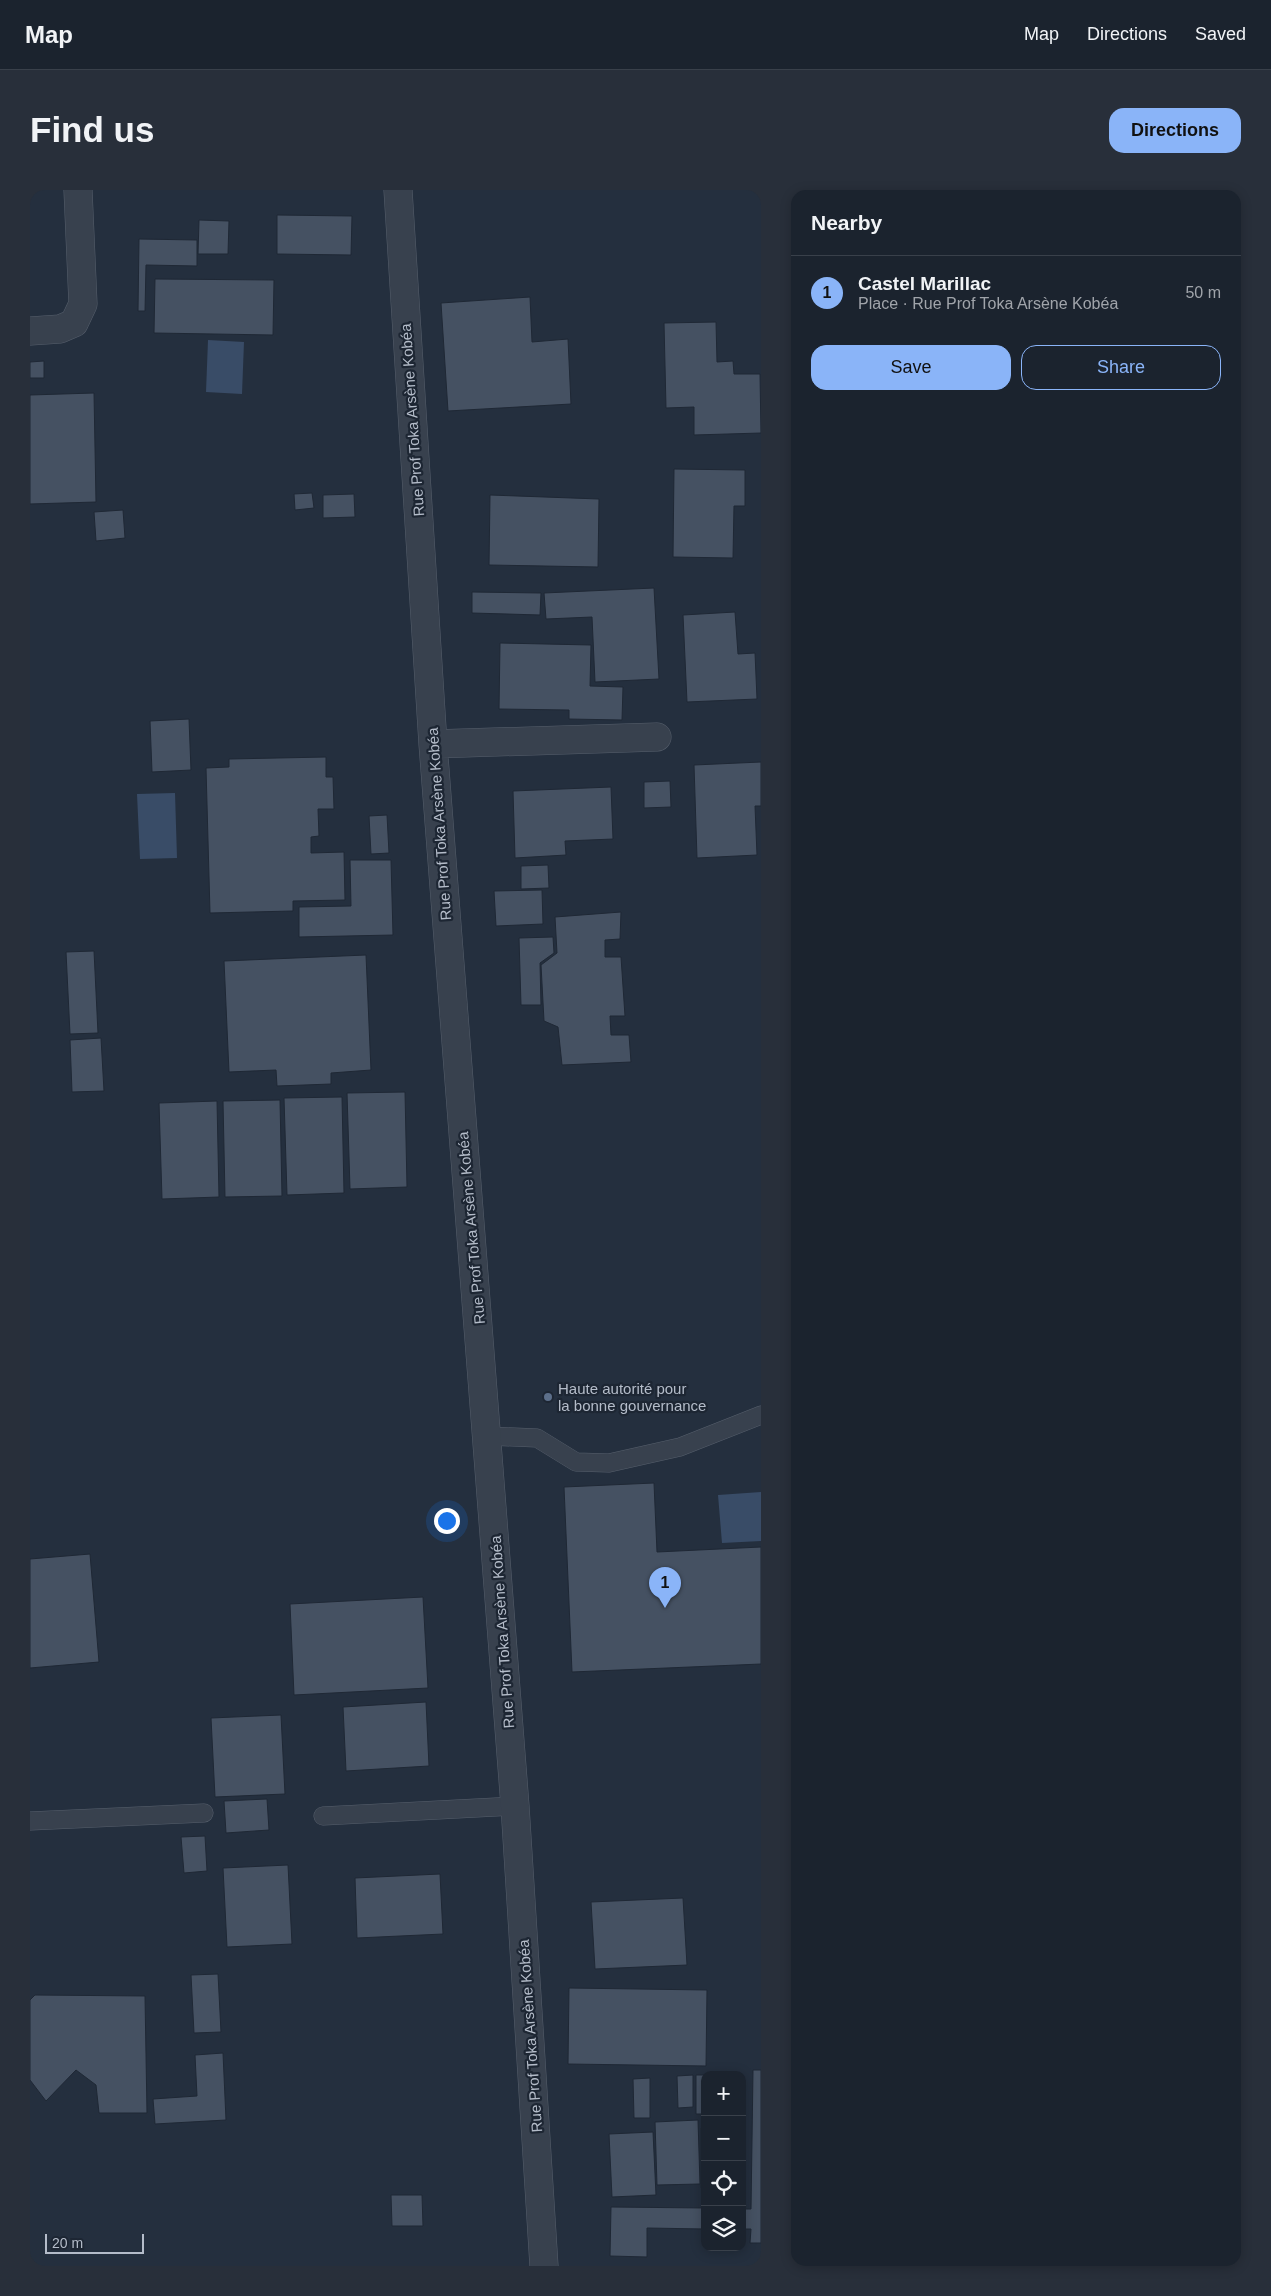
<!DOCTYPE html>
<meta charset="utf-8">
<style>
body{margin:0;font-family:Arial,sans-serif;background:#282f3a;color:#f1f3f6}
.controls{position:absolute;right:15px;bottom:15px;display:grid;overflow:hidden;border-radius:10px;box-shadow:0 2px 12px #0003}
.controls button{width:45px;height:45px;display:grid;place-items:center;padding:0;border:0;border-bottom:1px solid #39404a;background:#1b232e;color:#f1f3f6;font:25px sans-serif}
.scale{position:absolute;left:15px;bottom:12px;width:99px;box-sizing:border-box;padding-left:5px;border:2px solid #b4bcc9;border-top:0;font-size:14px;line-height:18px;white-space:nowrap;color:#b4bcc9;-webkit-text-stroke:4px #1d2633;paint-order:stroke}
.you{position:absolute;left:416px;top:1330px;width:18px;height:18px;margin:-12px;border:4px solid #fff;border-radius:50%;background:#1a73e8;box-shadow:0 0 0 8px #1a73e833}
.badge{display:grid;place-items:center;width:32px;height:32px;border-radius:50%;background:#8ab4f8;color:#111;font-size:16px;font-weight:700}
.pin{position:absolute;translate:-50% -41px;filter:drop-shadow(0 1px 2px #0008)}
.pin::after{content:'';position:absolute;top:26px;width:18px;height:15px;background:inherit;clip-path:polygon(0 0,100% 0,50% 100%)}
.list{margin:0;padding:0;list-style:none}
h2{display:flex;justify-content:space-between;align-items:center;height:65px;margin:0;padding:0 20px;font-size:21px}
h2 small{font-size:16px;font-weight:400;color:#a0a4aa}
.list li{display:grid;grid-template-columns:32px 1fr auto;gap:15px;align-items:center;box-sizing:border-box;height:75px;padding:0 20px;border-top:1px solid #39404a}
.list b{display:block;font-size:19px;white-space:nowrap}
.list p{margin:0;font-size:16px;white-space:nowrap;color:#a0a4aa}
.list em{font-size:16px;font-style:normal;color:#a0a4aa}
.actions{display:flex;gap:10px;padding:15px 20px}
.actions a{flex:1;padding:11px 0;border:1px solid #8ab4f8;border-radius:15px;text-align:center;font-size:18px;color:#8ab4f8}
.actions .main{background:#8ab4f8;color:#111}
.icon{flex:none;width:28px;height:28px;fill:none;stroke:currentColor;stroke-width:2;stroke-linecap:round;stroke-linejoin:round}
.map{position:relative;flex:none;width:731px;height:2076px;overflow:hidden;border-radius:15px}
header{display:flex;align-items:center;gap:30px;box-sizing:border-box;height:70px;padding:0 25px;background:#1b232e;border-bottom:1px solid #39404a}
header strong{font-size:24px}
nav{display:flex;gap:28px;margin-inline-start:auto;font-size:18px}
.intro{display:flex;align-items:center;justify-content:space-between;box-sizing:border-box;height:120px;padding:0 30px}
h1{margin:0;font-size:35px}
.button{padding:12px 22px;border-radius:15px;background:#8ab4f8;color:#111;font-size:18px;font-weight:700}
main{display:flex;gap:30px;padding:0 30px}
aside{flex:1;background:#1b232e;border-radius:15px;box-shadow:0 2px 12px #0003}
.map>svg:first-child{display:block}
.water{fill:#394c67}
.building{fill:#455162;stroke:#1f2835}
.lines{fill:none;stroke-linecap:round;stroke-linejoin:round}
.service-casing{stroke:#565f6c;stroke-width:19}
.minor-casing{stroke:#565f6c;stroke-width:29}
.service{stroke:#38414e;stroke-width:18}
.minor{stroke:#38414e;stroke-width:28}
.service-dot{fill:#5c6f8a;stroke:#1d2633;stroke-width:2}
.labels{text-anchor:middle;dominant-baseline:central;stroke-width:4.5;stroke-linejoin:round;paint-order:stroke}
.street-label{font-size:15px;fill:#b4bcc9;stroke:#1d2633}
.poi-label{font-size:15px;fill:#b4bcc9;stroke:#1d2633;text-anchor:start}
</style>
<header>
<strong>Map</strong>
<nav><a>Map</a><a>Directions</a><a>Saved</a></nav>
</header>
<div class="intro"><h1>Find us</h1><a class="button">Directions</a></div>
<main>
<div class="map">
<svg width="731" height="2076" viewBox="0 0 731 2076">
<rect width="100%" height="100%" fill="#242f3e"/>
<!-- water -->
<path class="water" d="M178,150L214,152L212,204L176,202Z
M145,603L147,668L110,669L107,604Z
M731,1302V1351L692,1353L688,1305Z"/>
<!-- building -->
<path class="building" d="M247,25L322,26L321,65L247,64Z
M169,30L199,31L198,64H168Z
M109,49L167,50V76L116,75L115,121H108Z
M125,89L244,90L243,145L124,143Z
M500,107L502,152L538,149L541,214L418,221L411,113Z
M686,132L687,172L703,171L704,184H730L731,243L664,245V217L636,218L634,133Z
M14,171V188H0V172Z
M64,203L66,312L0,314V205Z
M644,279L715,280V316H704L703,368L643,367Z
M282,303L284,318L265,320L264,304Z
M324,304L325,327L293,328V305Z
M460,305L569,309L568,377L459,375Z
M93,320L95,348L66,351L64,322Z
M624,398L629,489L565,492L562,427L516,429L514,403Z
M442,402L511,403L510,425L442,423Z
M705,422L708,464L725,463L727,509L657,512L653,425Z
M470,453L561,455L560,496L593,497L592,530L539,529V520L469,519Z
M159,529L161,580L122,582L120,531Z
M296,567V587H303L304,619H288L289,646L281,647V663L314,662L315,710L263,711V721L180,723L176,578L199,577V569Z
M731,572V616H725L727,665L667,668L664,575Z
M640,591L641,617L614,618V592Z
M581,597L583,649L535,651L536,665L485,668L483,601Z
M357,625L359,663L341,664L339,626Z
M320,670H361L363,745L269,747V717L321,716Z
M518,675L519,698L491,699V676Z
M512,700L513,734L466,736L464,701Z
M591,722L590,749L575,750V767H591L595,826H580L581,845H599L601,872L532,875L528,837L514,831L511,775L527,763L525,727Z
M523,747L524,763L510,773L511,815H491L489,748Z
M64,761L68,843L40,844L36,762Z
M336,765L341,880L301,883V894L247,896L246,880L199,882L194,771Z
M71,848L74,901L42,902L40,850Z
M375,902L377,997L320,999L317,903Z
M312,907L314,1003L257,1005L254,908Z
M250,910L252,1006L195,1007L193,911Z
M187,911L189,1007L132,1009L129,913Z
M624,1293L627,1362L731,1357V1474L542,1482L534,1297Z
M60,1364L69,1472L0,1478V1369Z
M393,1407L398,1498L264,1505L260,1414Z
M396,1512L399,1576L316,1581L313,1517Z
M251,1525L255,1604L185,1607L181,1528Z
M237,1609L239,1640L196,1643L194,1611Z
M175,1646L177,1681L154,1683L151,1647Z
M258,1675L262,1754L197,1757L193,1678Z
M410,1684L413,1744L327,1748L325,1688Z
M653,1708L657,1775L565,1779L561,1712Z
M188,1784L191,1842L164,1843L161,1785Z
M539,1798L677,1800L676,1876L538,1874Z
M5,1805L115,1806L117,1923H69L66,1895L46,1880L16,1911L0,1890V1810Z
M193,1863L196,1930L125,1934L123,1909L167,1906L165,1865Z
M723,1880H731V2053H720L721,2039H712V2019H721Z
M663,1885V1917L648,1918L647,1886Z
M666,1885H676L675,1924H666Z
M620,1888V1928H604L603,1889Z
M668,1930L670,1994L627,1995L625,1932Z
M671,1938H675V1998H671Z
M623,1942L626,2005L582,2007L579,1944Z
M361,2005H392L393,2036H362Z
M581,2017L675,2018V2039L617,2038V2067L580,2066Z"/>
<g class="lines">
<defs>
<path id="service" d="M458,1246L507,1248L546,1272L579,1273L650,1257L731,1225
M293,1626L485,1616
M0,1631L174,1623"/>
<path id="minor" d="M368,0L403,554L485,1616L514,2076
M0,141L30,139L44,133L53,114L48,0
M403,554L627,547"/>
</defs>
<!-- service casing -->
<use href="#service" class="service-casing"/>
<!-- minor casing -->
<use href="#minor" class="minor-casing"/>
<!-- service -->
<use href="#service" class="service"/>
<!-- minor -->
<use href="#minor" class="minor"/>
</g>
<!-- markers -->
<circle class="service-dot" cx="518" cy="1207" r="5"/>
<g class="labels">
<!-- street labels -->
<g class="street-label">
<text transform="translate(382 230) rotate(-94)">Rue Prof Toka Arsène Kobéa</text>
<text transform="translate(409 634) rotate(-94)">Rue Prof Toka Arsène Kobéa</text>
<text transform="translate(441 1038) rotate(-95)">Rue Prof Toka Arsène Kobéa</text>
<text transform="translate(472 1442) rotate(-94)">Rue Prof Toka Arsène Kobéa</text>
<text transform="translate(500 1846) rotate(-94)">Rue Prof Toka Arsène Kobéa</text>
</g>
<!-- poi labels -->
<g class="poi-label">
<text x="528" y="1198">Haute autorité pour<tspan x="528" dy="17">la bonne gouvernance</tspan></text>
</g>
</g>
</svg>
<div class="controls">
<button>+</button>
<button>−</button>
<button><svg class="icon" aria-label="locate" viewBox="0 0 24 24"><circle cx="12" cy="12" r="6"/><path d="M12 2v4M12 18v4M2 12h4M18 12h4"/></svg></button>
<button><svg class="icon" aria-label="layers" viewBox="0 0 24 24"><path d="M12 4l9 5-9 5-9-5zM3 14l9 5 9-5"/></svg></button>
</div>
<div class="scale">20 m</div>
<div class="you"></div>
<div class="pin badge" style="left:635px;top:1418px">1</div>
</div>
<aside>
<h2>Nearby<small></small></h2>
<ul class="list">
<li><span class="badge">1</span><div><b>Castel Marillac</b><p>Place · Rue Prof Toka Arsène Kobéa</p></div><em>50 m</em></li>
</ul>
<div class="actions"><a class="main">Save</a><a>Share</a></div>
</aside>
</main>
